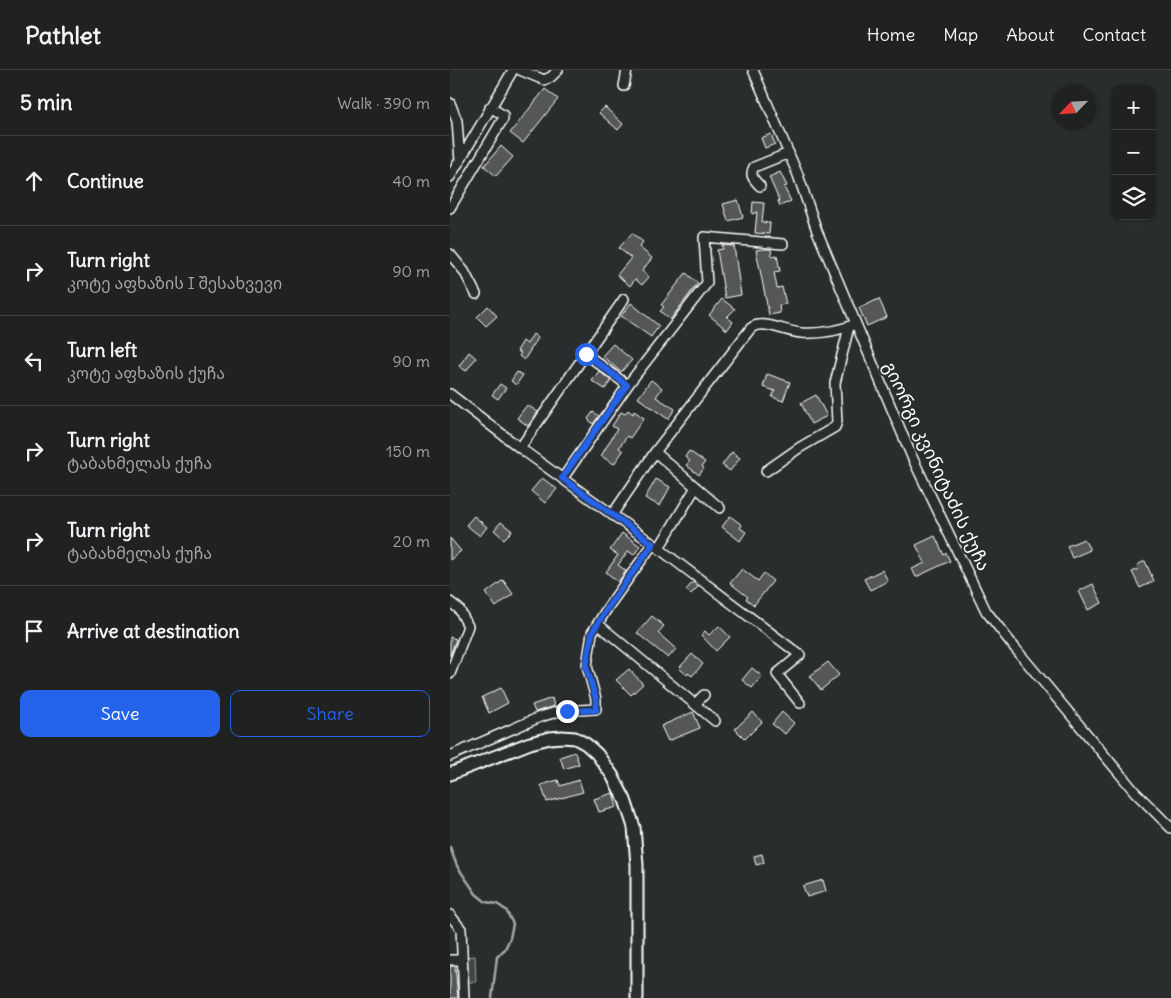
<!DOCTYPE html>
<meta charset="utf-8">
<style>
body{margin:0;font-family:Delius,"Noto Sans Georgian",sans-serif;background:#2d2f2f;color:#f1f3f6}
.controls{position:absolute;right:15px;top:15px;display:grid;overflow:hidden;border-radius:10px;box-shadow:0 1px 4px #0004}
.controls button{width:45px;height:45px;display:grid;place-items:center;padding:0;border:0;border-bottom:1px solid #3d3f40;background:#202222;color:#f1f3f6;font:25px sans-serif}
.compass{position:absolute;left:601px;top:15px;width:45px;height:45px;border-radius:50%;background:#202222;box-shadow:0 1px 4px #0004;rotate:245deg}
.stop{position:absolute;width:15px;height:15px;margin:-11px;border:4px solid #2563eb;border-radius:50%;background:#fff}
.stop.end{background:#2563eb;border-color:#fff;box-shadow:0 1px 5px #0008}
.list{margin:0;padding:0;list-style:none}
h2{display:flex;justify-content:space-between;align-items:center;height:65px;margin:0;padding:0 20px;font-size:21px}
h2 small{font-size:16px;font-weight:400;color:#a2a4a5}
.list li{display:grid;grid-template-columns:32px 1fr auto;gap:15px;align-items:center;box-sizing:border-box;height:90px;padding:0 20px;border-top:1px solid #3d3f40}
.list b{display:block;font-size:19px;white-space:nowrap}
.list p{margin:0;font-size:16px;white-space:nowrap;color:#a2a4a5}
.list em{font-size:16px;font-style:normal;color:#a2a4a5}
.actions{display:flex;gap:10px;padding:15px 20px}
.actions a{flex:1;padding:11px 0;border:1px solid #2563eb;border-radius:10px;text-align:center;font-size:18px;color:#2563eb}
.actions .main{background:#2563eb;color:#fff}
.icon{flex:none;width:28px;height:28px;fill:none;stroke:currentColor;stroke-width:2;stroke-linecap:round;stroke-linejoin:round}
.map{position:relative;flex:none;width:721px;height:928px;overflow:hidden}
header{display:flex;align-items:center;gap:30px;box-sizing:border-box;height:70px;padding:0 25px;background:#202222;border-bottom:1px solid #3d3f40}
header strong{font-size:24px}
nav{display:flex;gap:28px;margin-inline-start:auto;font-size:18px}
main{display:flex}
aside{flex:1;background:#202222}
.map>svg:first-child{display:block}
.green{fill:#414445;stroke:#a0a2a2}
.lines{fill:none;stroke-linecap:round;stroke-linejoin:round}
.stream{stroke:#a6a7a7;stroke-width:2.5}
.building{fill:#555758;stroke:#fff}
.minor-casing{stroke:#fff;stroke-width:12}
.major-casing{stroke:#fff;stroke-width:15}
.minor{stroke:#2a2d2e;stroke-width:9}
.major{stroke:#2a2d2e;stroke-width:11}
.route{stroke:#2563eb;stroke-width:6}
.labels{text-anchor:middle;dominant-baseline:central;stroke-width:4;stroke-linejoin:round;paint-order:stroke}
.street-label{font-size:18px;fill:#fff;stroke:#2a2d2e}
</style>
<header>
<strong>Pathlet</strong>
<nav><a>Home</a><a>Map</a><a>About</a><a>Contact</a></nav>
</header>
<main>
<aside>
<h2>5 min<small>Walk · 390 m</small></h2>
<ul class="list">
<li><svg class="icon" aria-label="ahead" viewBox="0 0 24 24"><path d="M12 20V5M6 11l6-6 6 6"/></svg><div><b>Continue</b></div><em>40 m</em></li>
<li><svg class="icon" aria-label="right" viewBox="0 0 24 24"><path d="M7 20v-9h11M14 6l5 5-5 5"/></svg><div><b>Turn right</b><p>კოტე აფხაზის I შესახვევი</p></div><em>90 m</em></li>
<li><svg class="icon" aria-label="left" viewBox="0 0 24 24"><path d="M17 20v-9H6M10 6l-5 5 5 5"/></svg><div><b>Turn left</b><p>კოტე აფხაზის ქუჩა</p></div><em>90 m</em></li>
<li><svg class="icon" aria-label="right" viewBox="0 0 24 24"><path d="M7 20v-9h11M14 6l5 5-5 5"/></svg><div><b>Turn right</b><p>ტაბახმელას ქუჩა</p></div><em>150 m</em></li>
<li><svg class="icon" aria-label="right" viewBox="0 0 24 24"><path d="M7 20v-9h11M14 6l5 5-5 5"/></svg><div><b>Turn right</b><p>ტაბახმელას ქუჩა</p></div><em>20 m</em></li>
<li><svg class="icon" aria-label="arrive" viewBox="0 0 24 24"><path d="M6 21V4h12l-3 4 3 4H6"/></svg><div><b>Arrive at destination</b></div></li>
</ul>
<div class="actions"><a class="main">Save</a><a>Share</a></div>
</aside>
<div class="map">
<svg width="721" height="928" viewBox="0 0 721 928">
<rect width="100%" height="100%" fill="#2a2d2e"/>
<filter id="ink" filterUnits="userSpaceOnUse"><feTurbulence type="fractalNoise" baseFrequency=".02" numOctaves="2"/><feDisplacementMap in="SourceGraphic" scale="10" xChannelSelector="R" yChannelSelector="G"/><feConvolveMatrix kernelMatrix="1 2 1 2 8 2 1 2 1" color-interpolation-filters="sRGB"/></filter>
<g filter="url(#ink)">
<!-- green -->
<path class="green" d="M25,886L26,912H14L13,887Z"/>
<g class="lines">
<!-- stream -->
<path class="stream" d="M0,777L7,796L26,824L36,832L47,834L56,840L63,854L60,868L55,879L47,887L42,928"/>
</g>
<!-- building -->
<path class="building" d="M95,19L108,29L73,73L60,63Z
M155,37L173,54L168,60L149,43Z
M321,64L325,74L315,78L311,68Z
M51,76L63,87L46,106L34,96Z
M330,102L337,116L334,117L341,131L330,136L328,131L329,130L319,107Z
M288,130L293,147L278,151L273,134Z
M303,132L314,133L312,152L320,153L319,164L305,163L307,142L302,144Z
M182,163L193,172L189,177L202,188L192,201L199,207L192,215L185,209L180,216L167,205L181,188L169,178Z
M272,175L284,176L291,225L275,228L267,180L273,179Z
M314,179H321L322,186L327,185L330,201L324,202L327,218L332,217L336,234L329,235L330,243L319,245L306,180Z
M236,203L248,213L220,250L210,241L214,237L211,235Z
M272,229L285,239L277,247L283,252L277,260L259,245Z
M429,229L437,247L417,256L409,238Z
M181,233L209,256L201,267L171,246Z
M38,236L47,246L36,256L27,247Z
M83,264L88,268L74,290L69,286L71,283L67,281L73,271L77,274Z
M163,274L182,290L171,302L152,286Z
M19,282L26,288L16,301L9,296Z
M149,301L161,311L155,319L142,311Z
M67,302L73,305L66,315L61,311Z
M317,304L340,312L333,331L322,327L325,321L313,317Z
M201,310L212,318L206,327L225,339L218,349L188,328Z
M50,314L56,318L48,329L42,325Z
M366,325L377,346L361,354L351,333Z
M77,335L88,342L78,356L67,348Z
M178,340L183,344L184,341L194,348L180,368L177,366L169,378L173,381L164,394L151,386L167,359L162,356L171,342L175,344Z
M143,342L149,346L143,354L138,349Z
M239,381L255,392L252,396L254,398L249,405L236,395L240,391L235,387Z
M282,382L290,388L280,401L272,395Z
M92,408L107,419L95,433L81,421Z
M206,409L220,417L210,436L195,428Z
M24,446L37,457L30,466L16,455Z
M280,446L292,455L290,458L296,462L290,471L272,457Z
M51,452L62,461L54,469L44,460Z
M172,463L190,476L184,485L178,481L168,495L176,501L168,512L156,502L168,485L160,480Z
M485,466L494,485L496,483L500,491L466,507L462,499L475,493L466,475Z
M0,468L11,481L0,490Z
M634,469L640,480L622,488L617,476Z
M695,491L704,511L690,518L682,502L689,499L687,495Z
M292,499L308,511L314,503L323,511L304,535L296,529L298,527L280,513Z
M432,500L438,511L420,520L414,509Z
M53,510L63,524L46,537L36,523Z
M243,512L248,517L241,524L236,520Z
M643,514L652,533L638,540L629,521Z
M202,546L214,556L208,563L226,579L218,588L187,563Z
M269,556L280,567L266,581L251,565L255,561L259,565Z
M0,567L6,569L0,586Z
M242,584L253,594L242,606L238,603L237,605L229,598Z
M378,592L389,605L371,620L360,606Z
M302,598L312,606L302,618L292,610Z
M179,599L193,614L181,625L166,610Z
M51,618L58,633L39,643L32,627Z
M102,628L104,636L85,642L82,635Z
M243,642L250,658L218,671L211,656Z
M303,642L312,652L295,669L285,659Z
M332,642L344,653L335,664L322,654Z
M125,682L129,694L114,699L110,687Z
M108,710L110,716L129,710L133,722L97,732L91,715Z
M163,723L167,737L149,742L144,729Z
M312,784L314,793L306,795L304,786Z
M373,810L376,821L357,827L353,816Z
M0,896H5L8,928H0Z"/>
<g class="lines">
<defs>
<path id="minor" d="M70,0L94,10L101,7L108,0
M303,0L348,105L367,161L462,387L536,541L565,578L685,722L721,758
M174,16L177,0
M0,33L7,51L10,91
M0,107L63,0
M310,116C304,110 299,105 304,97L339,83
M0,138L53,49V45L40,37
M0,184L14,201L26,224
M136,284L177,315
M0,324L70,378L203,474L350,585L327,604L350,633
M70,378L174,229
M205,382L270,438
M316,401L349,378L385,357L387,352L385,313L399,257
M113,408L180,312L257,213L254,167L333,174
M162,445L205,382L301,258C313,249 336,262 351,263C369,264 388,261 406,254
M209,478L246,417
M0,532L9,539L18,556L0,604
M148,554L265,651
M245,634L254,625
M0,686L90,647L110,641L146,639V629L137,596L142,563L158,537L203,474
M0,845L11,859L14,928
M0,890H12"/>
<path id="major" d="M0,704L80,673L100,668L112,667L125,668L136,674L147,684L162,705L175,730L184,757L187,795V928"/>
</defs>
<!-- minor casing -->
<use href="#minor" class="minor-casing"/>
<!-- major casing -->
<use href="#major" class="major-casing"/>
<!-- minor -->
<use href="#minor" class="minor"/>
<!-- major -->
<use href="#major" class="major"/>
</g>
</g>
<g class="lines" filter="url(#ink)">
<!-- route -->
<path class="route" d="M117,641L146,640V629L136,596L142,563L158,537L203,474L112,408L177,315L136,284"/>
</g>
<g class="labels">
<!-- street labels -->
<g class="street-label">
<text transform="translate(487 396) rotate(65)">გიორგი კვინიტაძის ქუჩა</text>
</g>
</g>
</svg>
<div class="controls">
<button>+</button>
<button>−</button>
<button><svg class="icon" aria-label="layers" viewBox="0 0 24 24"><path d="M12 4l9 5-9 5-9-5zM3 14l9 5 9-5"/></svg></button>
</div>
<svg class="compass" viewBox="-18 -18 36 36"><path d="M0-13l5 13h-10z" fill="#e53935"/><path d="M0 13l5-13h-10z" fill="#a2a4a5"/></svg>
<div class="stop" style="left:136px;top:284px"></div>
<div class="stop end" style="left:117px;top:641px"></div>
</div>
</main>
